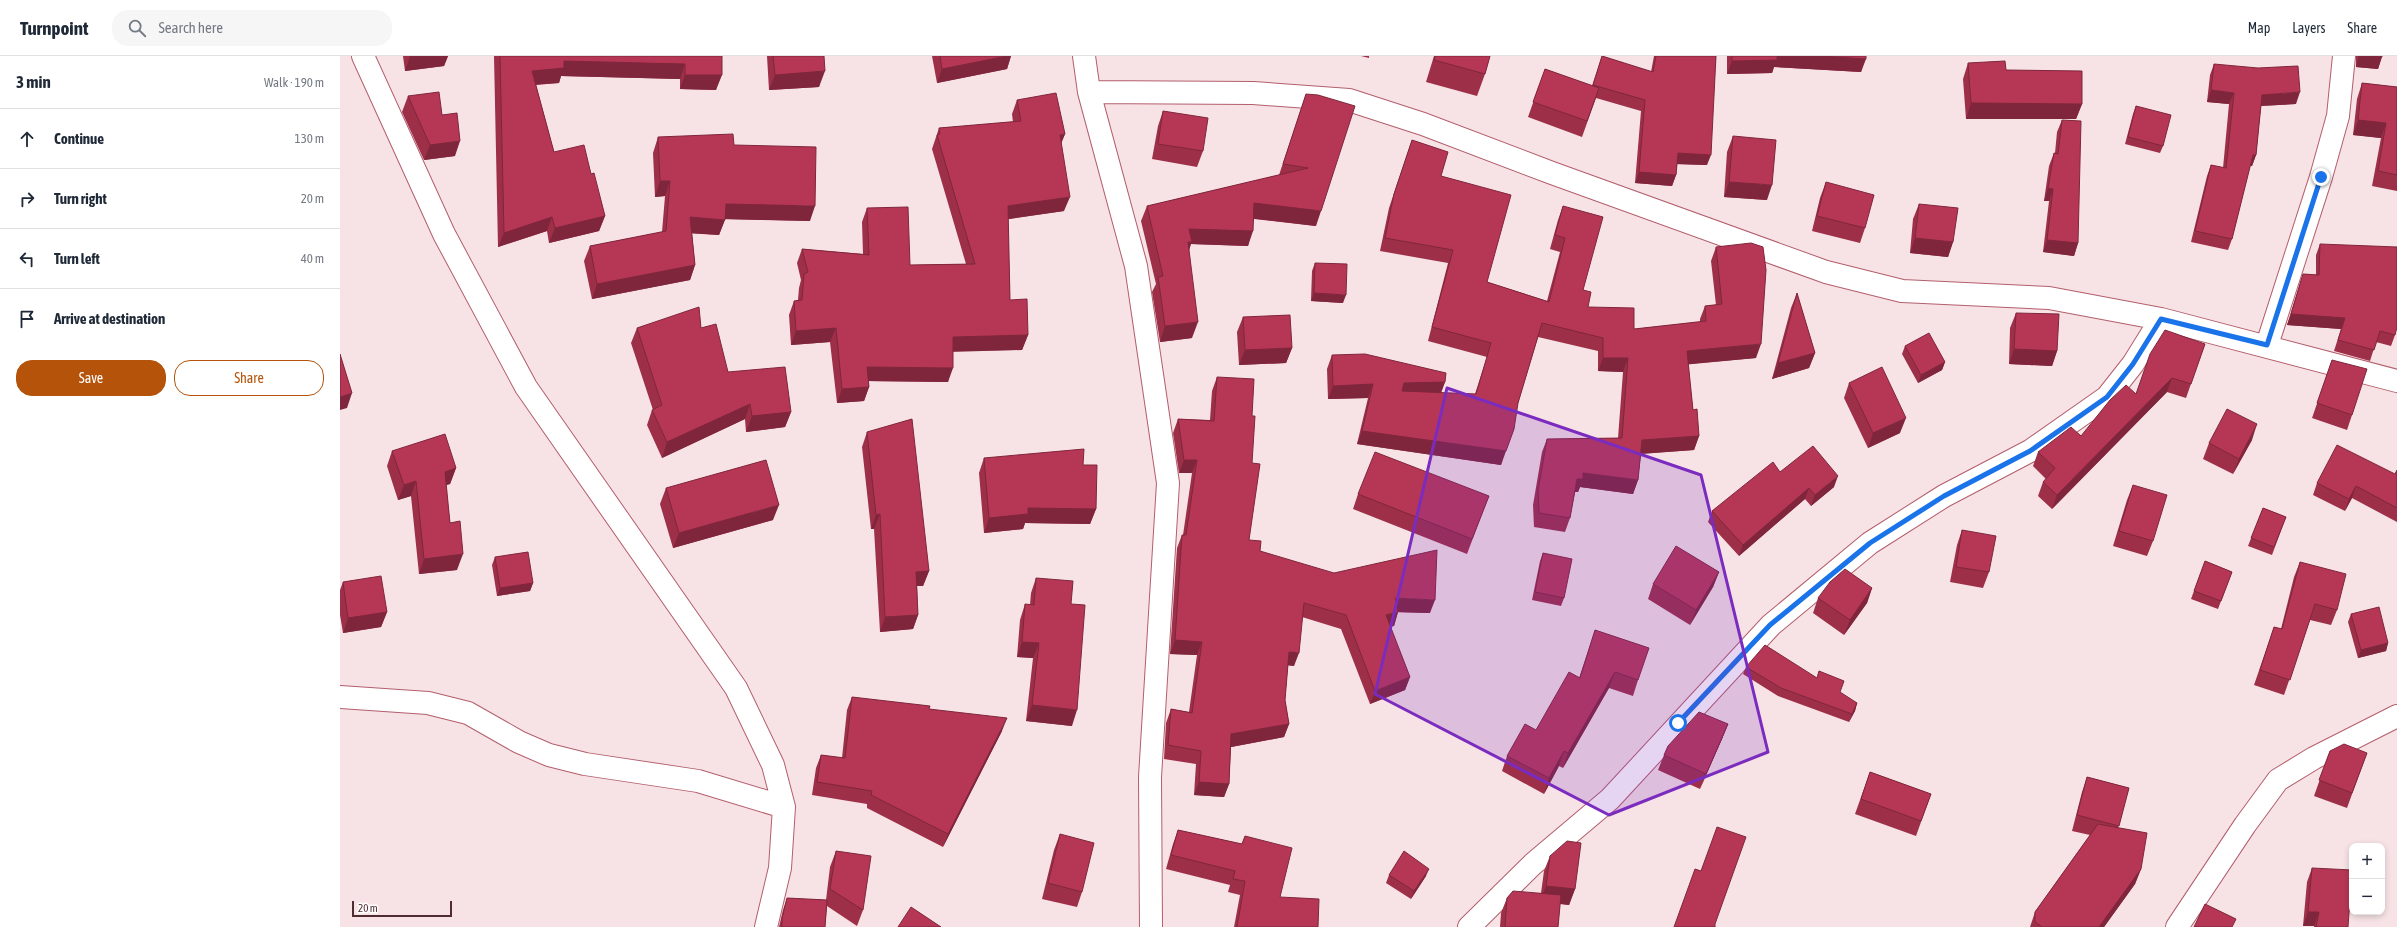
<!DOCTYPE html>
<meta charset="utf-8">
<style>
body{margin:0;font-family:"Asap Condensed",sans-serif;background:#f6f6f7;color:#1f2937}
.controls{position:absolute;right:12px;bottom:12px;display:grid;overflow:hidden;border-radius:8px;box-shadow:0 2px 6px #0003}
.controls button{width:36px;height:36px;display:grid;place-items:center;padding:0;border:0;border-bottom:1px solid #e0e1e3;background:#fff;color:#1f2937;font:20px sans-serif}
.scale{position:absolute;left:12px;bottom:10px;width:100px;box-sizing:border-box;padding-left:4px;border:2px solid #502b31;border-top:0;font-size:11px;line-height:14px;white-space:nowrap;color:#502b31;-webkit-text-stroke:3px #fff;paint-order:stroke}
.stop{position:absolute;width:12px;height:12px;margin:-9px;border:3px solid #1a73e8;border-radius:50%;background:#fff}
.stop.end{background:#1a73e8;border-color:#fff;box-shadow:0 1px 4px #0008}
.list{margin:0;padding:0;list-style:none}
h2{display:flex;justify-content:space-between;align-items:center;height:52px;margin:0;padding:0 16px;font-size:17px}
h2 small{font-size:13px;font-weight:400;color:#747a83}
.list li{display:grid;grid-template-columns:26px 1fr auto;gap:12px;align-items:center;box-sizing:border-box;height:60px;padding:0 16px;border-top:1px solid #e0e1e3}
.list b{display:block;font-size:15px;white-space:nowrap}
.list em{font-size:13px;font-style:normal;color:#747a83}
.actions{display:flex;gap:8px;padding:12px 16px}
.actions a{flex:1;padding:9px 0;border:1px solid #b45309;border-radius:16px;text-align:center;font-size:14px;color:#b45309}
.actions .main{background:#b45309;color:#fff}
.icon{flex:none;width:22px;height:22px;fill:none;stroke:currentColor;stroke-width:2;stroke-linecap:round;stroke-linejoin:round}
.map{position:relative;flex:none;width:2057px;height:871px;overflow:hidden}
header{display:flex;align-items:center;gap:24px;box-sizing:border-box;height:56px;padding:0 20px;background:#fff;border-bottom:1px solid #e0e1e3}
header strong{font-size:19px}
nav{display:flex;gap:22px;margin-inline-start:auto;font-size:14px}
.search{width:280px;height:36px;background:#f6f6f7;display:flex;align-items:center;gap:10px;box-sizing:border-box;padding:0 14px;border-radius:16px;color:#747a83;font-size:15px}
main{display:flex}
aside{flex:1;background:#fff}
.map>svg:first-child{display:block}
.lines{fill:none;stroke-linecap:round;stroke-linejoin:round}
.minor-casing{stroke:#b35e6c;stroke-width:24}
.minor{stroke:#fff;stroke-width:22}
.wall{fill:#9d2f49}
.shaded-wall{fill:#7f263c}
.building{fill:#b63755;stroke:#7f263c}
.route{stroke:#1a73e8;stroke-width:5}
.marked{fill:#7b2cbf;fill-opacity:0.2;stroke:#7b2cbf;stroke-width:3;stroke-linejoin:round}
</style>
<header>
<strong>Turnpoint</strong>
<div class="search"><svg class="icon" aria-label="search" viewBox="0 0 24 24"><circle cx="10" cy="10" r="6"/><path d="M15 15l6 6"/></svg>Search here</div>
<nav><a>Map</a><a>Layers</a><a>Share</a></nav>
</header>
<main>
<aside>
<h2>3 min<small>Walk · 190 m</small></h2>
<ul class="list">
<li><svg class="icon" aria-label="ahead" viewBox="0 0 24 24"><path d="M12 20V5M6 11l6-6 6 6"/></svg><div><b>Continue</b></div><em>130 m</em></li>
<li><svg class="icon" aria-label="right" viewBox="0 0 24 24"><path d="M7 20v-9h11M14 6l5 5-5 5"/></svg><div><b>Turn right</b></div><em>20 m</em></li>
<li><svg class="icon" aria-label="left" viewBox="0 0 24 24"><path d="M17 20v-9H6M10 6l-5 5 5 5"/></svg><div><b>Turn left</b></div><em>40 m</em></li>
<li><svg class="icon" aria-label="arrive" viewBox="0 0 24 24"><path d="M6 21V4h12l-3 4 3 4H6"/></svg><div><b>Arrive at destination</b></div></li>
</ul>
<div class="actions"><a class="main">Save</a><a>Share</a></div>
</aside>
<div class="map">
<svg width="2057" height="871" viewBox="0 0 2057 871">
<rect width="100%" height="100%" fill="#f7e3e5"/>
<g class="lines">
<defs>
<path id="minor" d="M23,0L104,178L186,331L396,632L433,709L444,751L440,812L426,871
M744,0L749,36L796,210L828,427L810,721L811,871
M749,36L913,37L1009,44L1083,68L1212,117L1486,216L1562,235L1709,242L1821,263L2057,325
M1927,289L1981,121L1998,60L2004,0
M0,641L88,647L128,657L179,686L209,699L245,708L358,725L444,751
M1129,871L1193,808L1270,743L1431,569L1530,487L1604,440L1690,395L1767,341L1793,308L1821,263
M1837,871L1905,769L1938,724L1974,702L2057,660"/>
</defs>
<!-- minor casing -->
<use href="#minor" class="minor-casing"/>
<!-- minor -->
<use href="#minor" class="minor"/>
</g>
<!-- wall -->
<path class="wall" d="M63,0H108L104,10L65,15Z
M154,0H382L376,34L340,33V23L221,20L219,27L196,29L214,96L251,118L265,160L259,175L209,187L207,175L158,191Z
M427,0H484L479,31L429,34Z
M592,0H671L667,13L597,27Z
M1021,0H1029V2Z
M1094,0H1150L1145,18L1137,40L1086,26Z
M1262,0L1311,16L1314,0H1376L1367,109L1337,108L1336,119L1332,130L1295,127L1301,55L1256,42L1242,81L1188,61L1205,13L1252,30Z
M1387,0H1526L1521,16L1434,11L1432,17L1387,18Z
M2016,0H2042L2038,13L2016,11Z
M1628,7L1666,14L1742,48L1736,63H1626L1623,23Z
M1874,8L1956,48L1921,50L1916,99L1912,110H1910L1892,183L1888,194L1851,186L1867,120L1871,109L1883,112L1889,48L1867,46L1870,19Z
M2022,27L2057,31V135L2032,130L2041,82L2013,79L2017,43Z
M966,38L976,170L914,163L908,190L851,188L849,193L852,282L820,286L812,236L816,228L801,165L807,150L939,119Z
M68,40L102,59L115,100L84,104L62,56Z
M677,44L725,78L721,88L724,155L668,163L670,244L688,279L682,294L613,295L608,326L529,325V331L524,345L497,347L490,286L451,289L449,259L454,245L458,244L459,232L461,224L457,207L462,193L523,198L522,166L527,152L570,209L626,208L592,93L599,72L673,66L672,58Z
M1796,50L1823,90L1820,97L1785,88L1793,58Z
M823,55L863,95L857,111L812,103L818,70Z
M1722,64L1738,187L1734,200L1703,196L1709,145H1704L1709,110L1714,97H1715L1717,76Z
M1393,80L1427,144L1384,141L1387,96Z
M318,81L394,89L470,165L385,163L379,179L352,177L355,209L350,224L252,243L244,205L250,190L322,176L325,140L315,141L313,97Z
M1072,84L1101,120L1147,226L1207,245L1220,196L1210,193L1218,164L1223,150L1243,234L1248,251L1294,273L1360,266V263L1365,250L1376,249L1371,205L1376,191L1416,302L1348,308L1353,354L1359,380L1354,394L1301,398L1298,424L1293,438L1240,431L1238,436H1235L1230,462L1225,476L1194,471L1193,449L1202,396L1207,383L1278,382L1283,316L1258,315V295L1198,281L1178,347L1161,409L1017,388L1028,342L988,343L987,313L992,299L1105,326L1101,337L1135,338L1147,301L1088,285L1108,207L1040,195L1049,152Z
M1486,126L1525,172L1520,187L1472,175L1480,142Z
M1579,148L1613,186L1608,201L1570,197L1573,163Z
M1980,188L2055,279L2051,290L2036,286L2030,305L1994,295L2001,273L1947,269L1963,218L1976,219V199Z
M975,207L1003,247L971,245L972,215Z
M1457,237L1475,297L1469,312L1432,323L1451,252Z
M1676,257L1717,295L1712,310L1669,308L1670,272Z
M903,261L952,292L946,307L899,309L897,276Z
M297,272H361L388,316L451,356L445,371L406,376L405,363L322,402L307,369L312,354H313L291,287Z
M1865,288L1846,342L1827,336L1712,453L1698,440L1703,426L1706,423L1693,410L1698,396L1741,380L1796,338Z
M1565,290L1605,306L1602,314L1578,327L1562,298Z
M1992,304L2012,359L2007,374L1972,362Z
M877,321L912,360V407L909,484L920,495L1090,557L1058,556L1054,570H1050L1070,621L1065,634L1030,648L1001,573L962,561L954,610L948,609L945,644L949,668L944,681L891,691L889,728L884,741L854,739L856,708L824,703L826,667L831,653L849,656L857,599L830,598L837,492L842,479H843L852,417H839L833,377L838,363L870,364L872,335Z
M1509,327L1560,377L1528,392L1504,342Z
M527,376L589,515L583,530H577L578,559L573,573L540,576L534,473H531L522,391Z
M1912,384L1893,418L1863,403L1869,387Z
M52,395L116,412L110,428L106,429L110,467L117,514L79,518L71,440L58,444L47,410Z
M644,402L743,409L756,453L750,468L685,467L683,473L644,477L639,417Z
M2057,414V466L2012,442L2005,455L1973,439L1977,427L2055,418Z
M1440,416L1494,431L1471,450L1465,443L1399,500L1368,466L1372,455Z
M1793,429L1813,485L1807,500L1773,490L1787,444Z
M326,432L433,464L333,492L320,448Z
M1018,438L1149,440L1127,498L1013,453Z
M1923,452L1946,461L1932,499L1908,490Z
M1622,474L1649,516L1643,532L1610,526L1617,489Z
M1203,497L1224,542L1221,550L1192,544L1200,505Z
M155,501L193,527L190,535L157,540L152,509Z
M1865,505L1892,516L1878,553L1851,543Z
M1960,506L1997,554L1991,569L1970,564L1944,639L1914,629L1934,571L1941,573L1954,521Z
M1379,516L1373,531L1350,569L1308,543L1313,528Z
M696,522L731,548L732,670L686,665L693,602L677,601L680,564L685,548L690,549L691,537Z
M3,526L47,556L41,571L3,577L0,559V534Z
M1532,532L1527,547L1504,579L1473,557L1478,542Z
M2011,558L2048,587L2046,595L2018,602L2008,566Z
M1255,574L1298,624L1293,640L1269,632L1223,712L1219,710L1204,738L1162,715L1167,700L1196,674L1239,622Z
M1406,611L1517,647L1515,655L1509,666L1438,640L1403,618Z
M512,641L589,653L662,675L603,791L527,752V748L472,739L476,712L481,699L502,702L507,654Z
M1388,668L1382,683L1360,733L1318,714L1324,699Z
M1990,695L2027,697L2007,752L1974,740Z
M1530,716L1591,738L1576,780L1515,758Z
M1747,721L1789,732L1778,772L1801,813L1795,828L1764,871H1690L1695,856L1750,779L1732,775L1742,736Z
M838,774L902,788L905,780L940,841L978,871H894L900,839L888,836L890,829L826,813L833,788Z
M720,778L742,836L737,851L702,843L714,794Z
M496,795L523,854L517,870L487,850L485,871H439L443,854L447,842L486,844L490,811Z
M1210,800L1235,833L1229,849L1220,848L1218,871H1160L1161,857L1167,842L1201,837L1204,815Z
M1972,812L2008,871H1974V870H1963L1967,826Z
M1049,819L1086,820L1071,843L1046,827Z"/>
<!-- shaded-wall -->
<path class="shaded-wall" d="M70,0H108L104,10L65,15Z
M667,0H671L667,13L597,27L602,13Z
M1436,0H1481L1526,3L1521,16L1434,11L1432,17L1387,18L1392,5Z
M2019,0H2028L2042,1L2038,13L2016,11Z
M224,5L345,8L340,23L221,20L219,27L187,29L192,15Z
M485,15L479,31L429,34L435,19Z
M345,19H382L376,34L340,33Z
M1871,34L1894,37L1889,48L1867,46Z
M1960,36L1956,48L1918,50L1922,39Z
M1631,47L1742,48L1736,63H1626Z
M2018,64L2046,67L2041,82L2013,79Z
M725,78L719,92L720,79Z
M120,85L115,100L84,104L90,89Z
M1338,97L1371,99L1367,109L1334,108Z
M1913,99H1916L1912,110H1909Z
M1299,116L1336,119L1332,130L1295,127Z
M320,125H330L325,140L315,141Z
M1389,126L1432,129L1427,144L1384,141Z
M1708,132L1713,133L1709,145H1704Z
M730,141L724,155L663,164L668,150Z
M914,147L981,155L976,170L909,162Z
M386,148L475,150L470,165L381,163Z
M265,160L259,175L209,187L215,172Z
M212,161L207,175L158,191L164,177Z
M350,161L385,164L379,179L345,177Z
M849,173L913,175L908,190L851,188L847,201Z
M1575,182L1613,186L1608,201L1570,197Z
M1707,184L1738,187L1734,200L1703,196Z
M355,209L350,224L252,243L257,228Z
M974,237L1006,239L1003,247L971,245Z
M1951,258L2005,262L2001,273L1947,269Z
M858,266L852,282L820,286L825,270Z
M496,272L490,286L451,289L456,275Z
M688,279L682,294L608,296L613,281Z
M1421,288L1416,302L1342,309L1347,295Z
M952,292L946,307L899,309L905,294Z
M1674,293L1717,295L1712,310L1669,308Z
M1475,297L1469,312L1432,323L1438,307Z
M1263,302H1288L1283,316L1258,315Z
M1605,306L1602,314L1578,327L1581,319Z
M527,311L613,312L608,326L522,325Z
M1832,322L1827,336L1712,453L1717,439Z
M1105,326L1100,339L1059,341L1064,327Z
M1033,328L1028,342L988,343L993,330Z
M529,331L524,345L497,347L502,333Z
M12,337L7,352L0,354V341Z
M410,348L405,363L322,402L327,386Z
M451,356L445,371L406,376L412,360Z
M1566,362L1560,377L1528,392L1533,377Z
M1917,368L1912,384L1893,418L1899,403Z
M1174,373L1161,409L1017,388L1022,375Z
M1359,380L1354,394L1297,398L1302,384Z
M844,404H857L852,417H839Z
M116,412L110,428L99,431L105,416Z
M1243,417L1298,424L1293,438L1240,431L1238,436H1232L1237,423Z
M1498,420L1494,431L1471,450L1475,439Z
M76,425L71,440L58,444L64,429Z
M2016,430L2012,442L2005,455L2009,443Z
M1469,432L1465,443L1399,500L1403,489Z
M439,449L433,464L333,492L339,477Z
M688,452L756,453L750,468L685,467L683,473L644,477L649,462Z
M540,458L534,473H531L536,459Z
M123,498L117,514L79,518L84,503Z
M589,515L583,530H571L576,516Z
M1379,516L1373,531L1350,569L1356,554Z
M193,527L190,535L157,540L160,532Z
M1532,532L1527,547L1504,579L1510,564Z
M1055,542L1095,544L1090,557L1050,556Z
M47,556L41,571L3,577L8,562Z
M1058,556L1054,570L1041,573L1046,559Z
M578,559L573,573L540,576L545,561Z
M835,584L862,586L857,599L830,598Z
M682,586L699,587L693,602L677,601Z
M2048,587L2046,595L2018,602L2021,594Z
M949,596L959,597L954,610L944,609Z
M1275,616L1269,632L1223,712L1228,697Z
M1070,621L1065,634L1030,648L1035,635Z
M1517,647L1515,655L1509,666L1512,658Z
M692,649L737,654L732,670L686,665Z
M667,662L662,675L603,791L608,778Z
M949,668L944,681L886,692L891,678Z
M1388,668L1382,683L1360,733L1366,718Z
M1224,695L1219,710L1204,738L1209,722Z
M859,726L889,728L884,741L854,739Z
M1089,813L1086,820L1071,843L1074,835Z
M1801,813L1795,828L1764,871H1759Z
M1206,830L1235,833L1229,849L1200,845Z
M1968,856H1979L1974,870H1963Z"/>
<!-- building -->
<path class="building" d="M160,0H382V19H345V8L224,5V12L192,15L214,96L244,89L251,118L254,117L265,160L215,172L212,161L164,177Z
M433,0H484L485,15L435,19Z
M600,0H667L602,13Z
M1095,0H1150L1145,18L1094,4Z
M1262,0L1313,16L1316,0H1376L1371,99L1338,97L1336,119L1299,116L1305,44L1253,29Z
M1392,0H1437V4L1392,5Z
M1481,0H1526V3Z
M2028,0H2042V1Z
M1665,5L1666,14L1742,15V48L1631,47L1628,7Z
M1874,8L1918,12L1958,10L1960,36L1922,39L1916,99H1913L1892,183L1855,175L1871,109L1886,112L1894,37L1871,34Z
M1205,13L1259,32L1247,65L1193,46Z
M2022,27L2057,31V119L2038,115L2046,67L2018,64Z
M99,36L102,59L117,57L120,85L90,89L68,40Z
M716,37L725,78L720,79L730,141L668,150L670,244L687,243L688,279L613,281V312L527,311L529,331L502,333L496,272L456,275L454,245L462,244L464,218L468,216L462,193L529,199L527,152L568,151L570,209L635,208L597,79L600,78L599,72L681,65L677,44Z
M966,38L978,39L1015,50L981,155L914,147L913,175L849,173L852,186H848L858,266L825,270L818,221L823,220L807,150L968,112L943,108Z
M1796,50L1831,59L1823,90L1788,81Z
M823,55L868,62L863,95L818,88Z
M1722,64L1741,65L1738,187L1707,184L1713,133L1708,132L1714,97L1718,98Z
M393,78L394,89L476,91L475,150L386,148L385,164L350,161L355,209L257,228L250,190L326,175L330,125H320L318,81Z
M1393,80L1436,84L1432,129L1389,126Z
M1072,84L1108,96L1101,120L1171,139L1147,226L1209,246L1225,182L1215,179L1223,150L1263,161L1243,234L1251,236L1248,251L1294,252V273L1366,265L1365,250L1382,248L1376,191L1411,187L1423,191L1426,214L1421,288L1347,295L1353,354L1357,353L1359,380L1302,384L1298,424L1243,417V423H1237L1230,462L1199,457L1198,435L1207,383L1282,382L1288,302H1263V282L1202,267L1178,347L1174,373L1166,395L1022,375L1033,328L993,330L992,299L1025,298L1106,317L1105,326L1064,327L1062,335L1136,338L1151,287L1092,271L1113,194L1045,182L1054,138Z
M1486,126L1534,139L1525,172L1477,160Z
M1579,148L1618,152L1613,186L1575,182Z
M1980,188L2057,191V271L2055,279L2040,275L2034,294L1998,284L2005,262L1951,258L1963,218L1979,219Z
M975,207L1007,208L1006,239L974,237Z
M1457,237L1475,297L1438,307Z
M359,251L361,272L376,268L388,316L445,311L451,356L412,360L410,348L327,386L312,354L322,349L297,272Z
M1676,257L1719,258L1717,295L1674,293Z
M950,259L952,292L905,294L903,261Z
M1825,274L1865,288L1851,328L1832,322L1717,439L1703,426L1715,412L1698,396L1731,371L1741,380L1770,344L1786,329L1796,338L1810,298Z
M1589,277L1605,306L1581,319L1565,290Z
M0,298L12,337L0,341Z
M1992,304L2027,313L2012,359L1977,347Z
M1542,311L1566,362L1533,377L1509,327Z
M877,321L914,323L912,360H915L912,407L920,408L909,484L921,485L920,495L994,517L1097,494L1095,544L1055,542L1058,556L1046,559L1070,621L1035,635L1006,559L964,547L959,597L949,596L945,644L949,668L891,678L889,728L859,726L861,695L828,689L831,653L852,657L862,586L835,584L842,479H846L857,404H844L838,363L874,365Z
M1887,353L1917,368L1899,403L1869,387Z
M572,363L589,515L576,516L578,559L545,561L540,458L536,459L527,376Z
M105,378L116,412L105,416L110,467L120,465L123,498L84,503L76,425L64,429L52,395Z
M1997,389L2055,418L2057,414V452L2016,430L2009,443L1977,427Z
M1473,390L1498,420L1475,439L1469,432L1403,489L1372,455L1433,406L1440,416Z
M744,393L743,409H757L756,453L688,452V458L649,462L644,402Z
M1035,396L1149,440L1132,483L1018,438Z
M426,404L439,449L339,477L326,432Z
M1793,429L1827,439L1813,485L1779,475Z
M1923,452L1946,461L1934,491L1911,482Z
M1622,474L1656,480L1649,516L1616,511Z
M1336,490L1379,516L1356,554L1313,528Z
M188,496L193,527L160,532L155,501Z
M1203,497L1232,503L1224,542L1195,536Z
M1865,505L1892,516L1881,545L1854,535Z
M1960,506L2006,518L1997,554L1975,548L1950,624L1920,614L1934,571L1942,573Z
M1505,513L1532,532L1510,564L1478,542L1490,526Z
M41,520L47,556L8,562L3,526Z
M696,522L733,525L731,548L745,549L737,654L692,649L699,587L682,586L685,548L694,549Z
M2039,551L2048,587L2021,594L2011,558Z
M1255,574L1309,592L1298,624L1275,616L1228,697L1224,695L1209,722L1167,700L1185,668L1196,674L1229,616L1240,622Z
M1425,589L1477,622L1479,615L1504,625L1500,636L1517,647L1512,658L1441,632L1406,611Z
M512,641L590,650L589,653L667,662L608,778L531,739L532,735L477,726L481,699L505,702Z
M1359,656L1388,668L1366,718L1324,699L1328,690Z
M2004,688L2027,697L2012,737L1979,724L1990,695Z
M1530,716L1591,738L1581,765L1521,743Z
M1747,721L1789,732L1779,770L1737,759Z
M1758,768L1807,777L1801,813L1759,871H1702L1695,866V856Z
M1377,771L1406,781L1375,868V871H1334L1355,813L1361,815Z
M838,774L902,788L905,780L952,792L940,841L979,843L978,871H897L905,825L893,823L895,815L831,799Z
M720,778L754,787L742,836L708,827Z
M1227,785L1241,787L1235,833L1206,830L1210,800Z
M496,795L531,800L523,854L490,833Z
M1064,795L1089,813L1074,835L1049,819Z
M1972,812L2012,814L2008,871H1976L1979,856H1968Z
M1173,835L1221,839L1218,871H1165L1167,842Z
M447,842L487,844L485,871H442V862Z
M1865,848L1896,863L1892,871H1854Z
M571,851L601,871H558Z"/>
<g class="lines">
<!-- route -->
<path class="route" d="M1338,667L1430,569L1530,487L1604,440L1690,395L1767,341L1793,308L1821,263L1927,289L1981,121"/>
</g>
<!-- marked area -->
<path class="marked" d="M1107,332L1361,419L1428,696L1269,759L1035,638Z"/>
</svg>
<div class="controls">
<button>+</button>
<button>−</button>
</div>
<div class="scale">20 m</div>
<div class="stop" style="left:1338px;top:667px"></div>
<div class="stop end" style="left:1981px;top:121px"></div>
</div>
</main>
